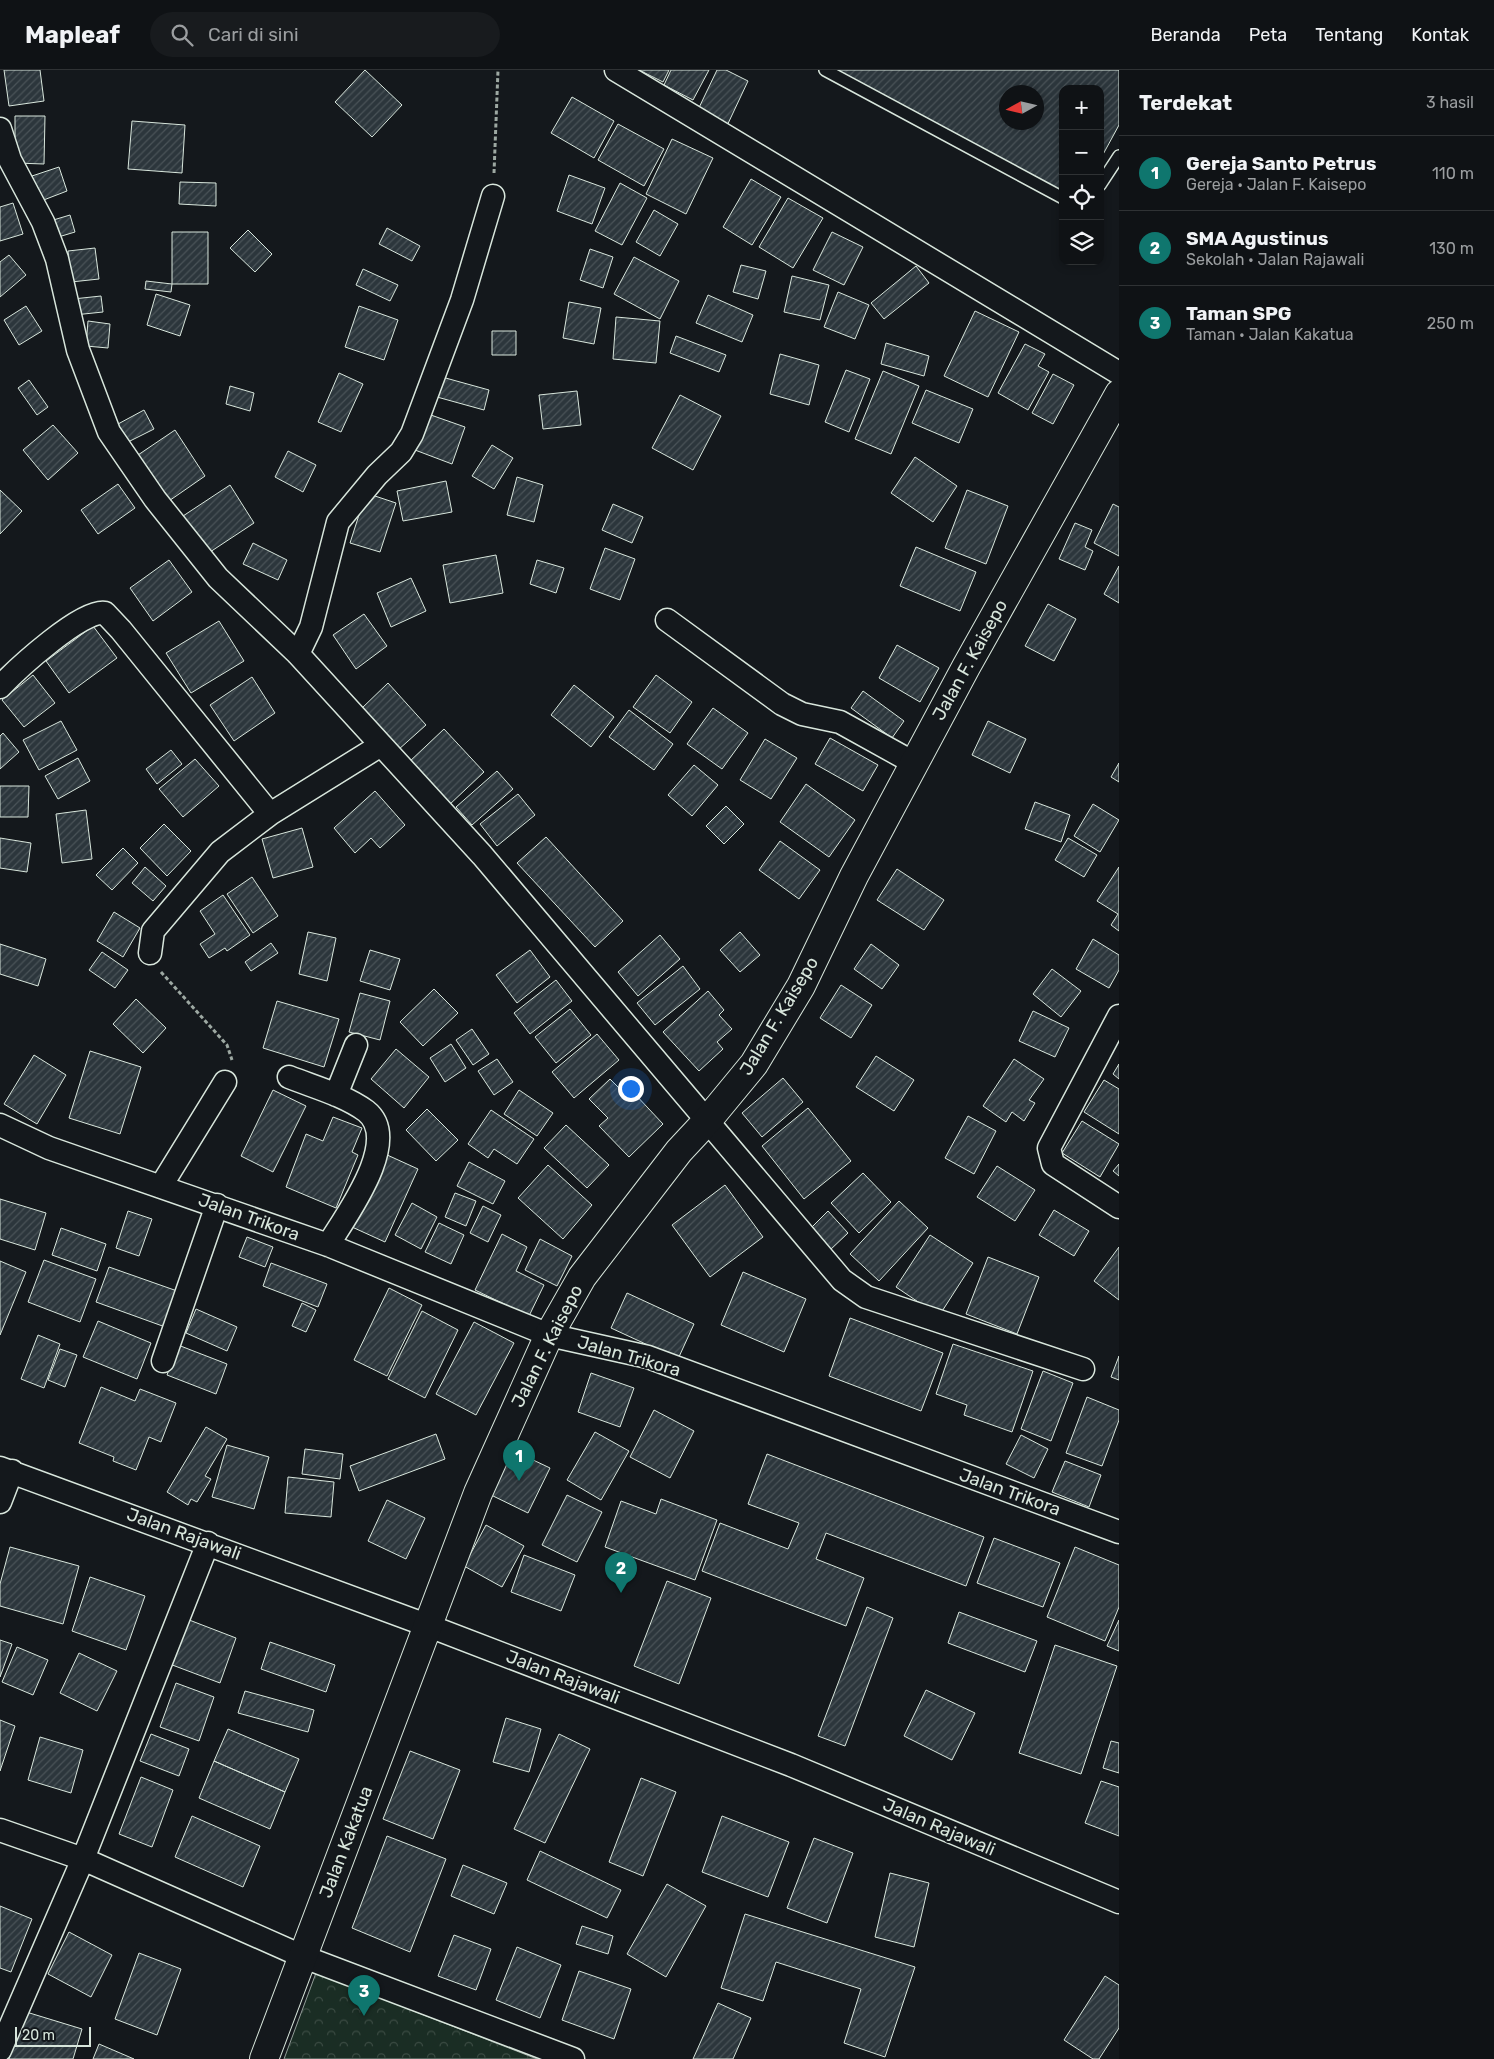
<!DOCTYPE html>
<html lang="id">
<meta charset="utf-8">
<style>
body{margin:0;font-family:Rubik,sans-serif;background:#181b1e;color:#f1f3f6}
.controls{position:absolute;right:15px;top:15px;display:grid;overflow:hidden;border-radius:10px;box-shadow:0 2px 8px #0003}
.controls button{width:45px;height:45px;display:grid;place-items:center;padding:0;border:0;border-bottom:1px solid #2f3234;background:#0f1215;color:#f1f3f6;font:25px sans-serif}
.compass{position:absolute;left:999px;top:15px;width:45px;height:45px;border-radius:50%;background:#0f1215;box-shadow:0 2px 8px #0003;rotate:262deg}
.scale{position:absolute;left:15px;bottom:12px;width:76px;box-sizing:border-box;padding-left:5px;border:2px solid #d8e6dc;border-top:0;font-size:14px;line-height:18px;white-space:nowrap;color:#d8e6dc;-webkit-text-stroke:4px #14181c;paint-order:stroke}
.you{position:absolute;left:630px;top:1018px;width:18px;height:18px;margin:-12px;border:4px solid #fff;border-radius:50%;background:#1a73e8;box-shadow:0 0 0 8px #1a73e833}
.badge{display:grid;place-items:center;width:32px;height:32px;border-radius:50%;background:#0f766e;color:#fff;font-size:16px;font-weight:700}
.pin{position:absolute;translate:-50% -41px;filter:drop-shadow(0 1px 2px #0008)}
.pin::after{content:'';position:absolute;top:26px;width:18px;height:15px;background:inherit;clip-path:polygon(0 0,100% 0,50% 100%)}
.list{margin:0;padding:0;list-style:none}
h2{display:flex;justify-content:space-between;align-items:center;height:65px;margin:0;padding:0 20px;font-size:21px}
h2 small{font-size:16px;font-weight:400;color:#9b9ea0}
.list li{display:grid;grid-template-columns:32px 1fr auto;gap:15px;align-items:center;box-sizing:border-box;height:75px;padding:0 20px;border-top:1px solid #2f3234}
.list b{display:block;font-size:19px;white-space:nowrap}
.list p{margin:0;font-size:16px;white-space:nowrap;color:#9b9ea0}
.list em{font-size:16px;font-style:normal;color:#9b9ea0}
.icon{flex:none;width:28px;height:28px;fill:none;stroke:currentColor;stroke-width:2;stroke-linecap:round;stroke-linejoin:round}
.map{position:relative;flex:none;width:1119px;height:1989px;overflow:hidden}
header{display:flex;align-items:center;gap:30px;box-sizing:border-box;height:70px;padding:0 25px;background:#0f1215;border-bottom:1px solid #2f3234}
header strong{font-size:24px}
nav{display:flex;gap:28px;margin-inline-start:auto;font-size:18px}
.search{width:350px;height:45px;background:#181b1e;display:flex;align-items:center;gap:12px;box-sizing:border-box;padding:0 18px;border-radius:28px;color:#9b9ea0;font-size:19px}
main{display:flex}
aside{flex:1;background:#0f1215}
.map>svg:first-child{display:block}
.park{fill:url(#park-crowns);stroke:#939e99}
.building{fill:url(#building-hatch);stroke:#d8e6dc;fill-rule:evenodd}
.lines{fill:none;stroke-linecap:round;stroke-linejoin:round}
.service-casing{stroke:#d8e6dc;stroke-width:14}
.minor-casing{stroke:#d8e6dc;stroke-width:25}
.tertiary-casing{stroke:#d8e6dc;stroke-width:30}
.path{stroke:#9da8a2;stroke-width:3;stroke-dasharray:4 2.5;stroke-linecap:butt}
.service{stroke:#14181c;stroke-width:11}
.minor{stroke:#14181c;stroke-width:22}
.tertiary{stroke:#14181c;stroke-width:28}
.labels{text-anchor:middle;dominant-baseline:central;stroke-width:4;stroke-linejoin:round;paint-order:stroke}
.street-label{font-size:18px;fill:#d8e6dc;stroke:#14181c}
</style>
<header>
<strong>Mapleaf</strong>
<div class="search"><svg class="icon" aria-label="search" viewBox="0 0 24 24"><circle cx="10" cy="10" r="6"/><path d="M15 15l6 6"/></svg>Cari di sini</div>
<nav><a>Beranda</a><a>Peta</a><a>Tentang</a><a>Kontak</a></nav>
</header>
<main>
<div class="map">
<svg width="1119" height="1989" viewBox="0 0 1119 1989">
<defs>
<pattern id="park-crowns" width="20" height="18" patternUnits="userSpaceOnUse" patternTransform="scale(1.25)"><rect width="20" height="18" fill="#1a2d24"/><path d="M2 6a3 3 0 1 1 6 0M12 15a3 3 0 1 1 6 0" fill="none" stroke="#3b4b43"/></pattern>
<pattern id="building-hatch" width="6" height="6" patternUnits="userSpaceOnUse" patternTransform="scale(1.25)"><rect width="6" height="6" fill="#2c363c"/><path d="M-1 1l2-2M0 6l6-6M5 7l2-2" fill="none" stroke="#4a5358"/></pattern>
</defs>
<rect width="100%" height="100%" fill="#14181c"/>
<!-- park -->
<path class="park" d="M316,1903L537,1989H284Z"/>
<!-- building -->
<path class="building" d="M4,0H40L44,31L9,36Z
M365,0L402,35L372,67L335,32Z
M639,0H669L663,12Z
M671,0H709L693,30L664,15Z
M717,0H726L748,11L725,60L695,46Z
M836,0H1119V55L1100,90V19H1063V124ZM1006,22H1036V52H1006Z
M572,27L614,51L594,88L551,63Z
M15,46H45L44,94L15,93Z
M132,51L185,55L182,103L128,99Z
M618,54L664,79L644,116L598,90Z
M672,69L713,88L686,144L646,124Z
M59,97L67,121L41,131L32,106Z
M569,105L605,118L592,154L557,141Z
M751,109L781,127L752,175L723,157Z
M180,112L216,113V136L179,134Z
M620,113L647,128L622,175L595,161Z
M788,128L823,148L793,198L759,177Z
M13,133L23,164L0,171V137Z
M654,140L678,154L660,186L636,172Z
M70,145L75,162L55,168L50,151Z
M387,158L420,176L412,191L379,174Z
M248,160L272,184L255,202L230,178Z
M172,162H208V214H172Z
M832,162L863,177L844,215L813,200Z
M95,178L99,209L71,212L68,181Z
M590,179L613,187L603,218L580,210Z
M9,185L26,205L0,227V192Z
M634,187L679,211L660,249L614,224Z
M741,195L766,201L758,229L733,222Z
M916,196L929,213L884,249L871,233Z
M363,199L398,215L390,231L356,215Z
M792,206L829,215L820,250L784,242Z
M146,211L172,214L171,222L145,219Z
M838,222L869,235L855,269L824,257Z
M156,224L190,235L180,266L147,255Z
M708,225L753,245L742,272L696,253Z
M101,226L103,242L74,245L73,229Z
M569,232L601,238L594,274L563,268Z
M26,236L42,261L19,275L4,250Z
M359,236L398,250L384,290L345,277Z
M975,241L1019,262L988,327L944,306Z
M616,247L660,251L656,293L613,289Z
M88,251L110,254L108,278L86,276Z
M492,261H516V285H492Z
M676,266L726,285L719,302L670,283Z
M886,273L929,286L924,306L881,294Z
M1025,274L1045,284L1038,296L1049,302L1028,340L998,323Z
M780,284L819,295L809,335L770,324Z
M846,300L870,309L849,362L825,352Z
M883,301L919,316L891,384L855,369Z
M339,303L363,314L341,362L318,352Z
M1053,304L1074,315L1053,354L1032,343Z
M442,307L489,320L484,340L437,327Z
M29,310L48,337L37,345L18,318Z
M230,316L254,323L250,341L226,334Z
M926,320L973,339L959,373L912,353Z
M577,321L581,355L543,359L539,325Z
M680,325L721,346L693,400L652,378Z
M144,340L154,359L128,372L118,354Z
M428,344L465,357L452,394L415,380Z
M53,355L78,383L48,410L23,380Z
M175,360L205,406L166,433L135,387Z
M492,375L513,388L494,419L472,406Z
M288,381L316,395L303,422L275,407Z
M915,387L957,416L933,452L891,423Z
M517,407L543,415L534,452L507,445Z
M446,411L452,442L403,451L397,421Z
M118,414L135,438L98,464L81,440Z
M230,415L254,453L207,484L183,446Z
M0,420L22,441L0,464Z
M967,420L1008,436L986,494L945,478Z
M366,423L396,433L380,482L350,473Z
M613,434L643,447L632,473L602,460Z
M1113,434L1119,437V486L1094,473Z
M1075,453L1092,460L1085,477L1093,481L1085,500L1059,489Z
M253,473L287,490L278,510L243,494Z
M916,477L976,502L960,541L900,516Z
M605,478L635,489L620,530L590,519Z
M496,485L503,523L450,533L443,495Z
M169,490L192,522L153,551L130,518Z
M537,490L564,498L556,523L530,514Z
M1119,496V533L1104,524Z
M411,508L426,541L391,557L377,523Z
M1048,534L1076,549L1054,591L1025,576Z
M364,544L387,576L356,599L333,565Z
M219,551L244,591L191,623L166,583Z
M93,556L117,588L69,623L46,591Z
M897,575L939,598L920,632L879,608Z
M33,605L55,633L24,657L2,630Z
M656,605L692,632L670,663L633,637Z
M252,607L275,643L234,671L210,635Z
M388,613L426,655L398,680L361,639Z
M574,615L614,647L591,677L551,645Z
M863,621L904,651L892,668L851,638Z
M713,638L748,663L722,699L687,674Z
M629,640L673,674L654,700L609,667Z
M61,651L77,680L39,700L23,670Z
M988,651L1026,669L1010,703L972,685Z
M444,659L484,702L448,736L408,693Z
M3,663L19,682L0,699V666Z
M830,668L878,695L863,721L815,694Z
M765,669L797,688L771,729L740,710Z
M171,680L182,694L157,714L146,699Z
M78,688L90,711L58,729L45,706Z
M195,689L219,716L183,747L159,719Z
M1119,693V712L1111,707Z
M694,695L718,715L692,746L668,725Z
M497,701L513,719L472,755L456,737Z
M806,714L855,750L829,787L780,752Z
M0,716H29L28,747H0Z
M375,721L405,755L380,778L371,768L355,783L334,758Z
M518,724L535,745L497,776L480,754Z
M1035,732L1070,745L1061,772L1025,759Z
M1093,734L1119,750L1100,782L1074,766Z
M726,736L744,754L724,774L706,756Z
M86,740L92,789L62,793L56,744Z
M164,754L191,781L167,806L140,778Z
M302,758L313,797L273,808L262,769Z
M546,767L623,851L595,877L517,793Z
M0,768L31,773L27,802L0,798Z
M1068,768L1097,785L1084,807L1055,790Z
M780,771L820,800L799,829L759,800Z
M123,778L138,793L112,820L96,805Z
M145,797L166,816L153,831L132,813Z
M1119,797V861L1111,855L1118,844L1097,831Z
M897,799L944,830L924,860L877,830Z
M252,807L278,846L253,863L227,824Z
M223,825L250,865L227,881L225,878L209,888L200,874L215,864L200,841Z
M114,842L140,858L123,887L97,871Z
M308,862L336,868L327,911L299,904Z
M740,862L760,885L740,902L720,880Z
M660,865L680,889L638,926L618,902Z
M1093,869L1119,885V900L1109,918L1076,899Z
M271,873L278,883L251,901L245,892Z
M0,874L46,889L38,916L0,904Z
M871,874L899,895L882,919L854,899Z
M370,880L400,889L390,920L360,911Z
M530,880L550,907L517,933L496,905Z
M102,882L128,900L115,918L89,900Z
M683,896L700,919L655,955L637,933Z
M1052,899L1081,921L1061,947L1033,924Z
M556,910L572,931L530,964L514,943Z
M841,915L872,935L851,968L820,948Z
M434,919L458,943L423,976L400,952Z
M708,921L724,940L719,945L732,959L717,972L723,979L699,1001L663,962Z
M360,923L390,931L380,970L349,962Z
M136,929L166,958L143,983L113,954Z
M277,931L339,949L324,997L263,978Z
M570,939L591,965L556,993L535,967Z
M1033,941L1069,958L1055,987L1019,971Z
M472,959L489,984L473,995L456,970Z
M597,964L619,990L574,1028L552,1002Z
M451,974L466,998L445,1012L430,988Z
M396,979L429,1007L404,1038L371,1009Z
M90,981L141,997L120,1064L69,1048Z
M34,985L66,1005L37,1054L4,1034Z
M876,986L914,1010L894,1041L856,1017Z
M497,989L513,1012L494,1025L478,1001Z
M1014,989L1044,1009L1029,1030L1035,1033L1024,1051L1012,1042L1006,1052L983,1036Z
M1119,994V1009L1113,1004Z
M783,1008L803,1032L762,1067L742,1043Z
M610,1009L628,1027L633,1022L663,1054L629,1087L599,1056L608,1048L589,1029Z
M1104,1010L1119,1019V1064L1084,1042Z
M273,1020L306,1036L273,1102L241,1086Z
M519,1020L553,1043L537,1066L504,1044Z
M808,1038L851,1091L804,1129L762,1076Z
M427,1039L458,1070L436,1091L406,1060Z
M491,1040L534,1069L517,1094L494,1079L488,1088L468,1074Z
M968,1046L996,1061L974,1104L945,1088Z
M333,1047L362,1058L352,1082L358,1085L336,1138L286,1117L306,1064L323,1071Z
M1082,1051L1119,1074L1100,1107L1062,1083Z
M566,1055L609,1095L587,1118L544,1078Z
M385,1084L418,1099L385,1172L352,1157Z
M469,1092L505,1111L493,1134L457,1116Z
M1119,1094V1106L1113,1101Z
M548,1095L592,1135L563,1169L518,1128Z
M997,1096L1035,1120L1015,1151L977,1127Z
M863,1103L891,1132L859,1163L831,1133Z
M725,1115L763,1167L710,1207L672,1155Z
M455,1123L476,1131L466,1156L445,1147Z
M0,1129L46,1143L35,1180L0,1169Z
M899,1131L928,1158L879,1211L850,1184Z
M412,1133L437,1147L421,1179L395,1165Z
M483,1136L501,1145L488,1172L470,1163Z
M1054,1140L1089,1161L1074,1186L1039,1165Z
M128,1141L152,1149L139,1186L116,1178Z
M828,1141L848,1163L829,1181L809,1160Z
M439,1153L464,1165L451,1194L425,1182Z
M61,1158L106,1174L97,1201L52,1185Z
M502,1164L527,1177L516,1201L544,1215L529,1246L475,1220Z
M930,1165L973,1193L939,1246L896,1217Z
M247,1167L273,1177L265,1197L239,1187Z
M540,1169L572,1186L557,1216L525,1200Z
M1119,1177V1230L1094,1211Z
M988,1187L1039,1207L1017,1264L966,1244Z
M44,1190L96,1209L80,1252L28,1232Z
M0,1191L26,1202L0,1265Z
M271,1193L327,1214L318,1237L263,1216Z
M109,1197L180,1222L168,1258L96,1232Z
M743,1202L806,1229L784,1282L721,1255Z
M389,1218L422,1235L387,1306L354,1290Z
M627,1223L694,1254L678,1289L611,1258Z
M302,1233L316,1240L306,1262L292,1256Z
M196,1239L237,1257L227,1281L186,1263Z
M422,1241L458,1260L425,1328L388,1309Z
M850,1248L943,1283L921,1341L829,1306Z
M98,1251L151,1273L137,1309L83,1287Z
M474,1252L514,1273L476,1345L436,1324Z
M38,1265L60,1274L44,1318L21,1309Z
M953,1274L1033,1301L1012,1362L964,1345L967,1335L936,1324Z
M178,1275L227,1294L216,1324L167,1305Z
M60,1279L77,1285L65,1317L48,1310Z
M1119,1286V1310L1111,1307Z
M1043,1301L1073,1313L1051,1371L1021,1359Z
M591,1303L634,1318L620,1357L578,1342Z
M101,1317L135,1331L140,1319L176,1333L161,1372L149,1367L136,1400L113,1391L114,1387L79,1373Z
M1087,1327L1119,1340V1350L1102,1396L1066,1383Z
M654,1340L694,1361L670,1408L630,1387Z
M206,1357L227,1369L205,1406L211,1409L197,1432L191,1429L188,1435L167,1422Z
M595,1362L629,1381L601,1430L567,1410Z
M436,1364L445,1389L359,1421L350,1396Z
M1021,1365L1048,1379L1034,1408L1006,1394Z
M227,1375L269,1387L254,1439L212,1427Z
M305,1379L343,1384L340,1409L302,1404Z
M510,1379L550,1398L528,1443L489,1424Z
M767,1384L984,1467L966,1516L826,1463L816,1489L864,1508L846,1556L702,1501L720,1453L788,1479L799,1453L748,1434Z
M1065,1391L1101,1405L1089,1437L1052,1422Z
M288,1407L334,1412L331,1447L285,1443Z
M567,1425L602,1442L577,1492L542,1475Z
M661,1429L717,1450L695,1510L605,1477L621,1431L656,1444Z
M387,1430L425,1448L406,1489L368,1471Z
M486,1455L524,1476L502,1517L464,1496Z
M994,1468L1060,1493L1043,1537L977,1513Z
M10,1477L79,1496L63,1554L0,1536V1514Z
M1075,1477L1119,1495V1537L1105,1571L1047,1547Z
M524,1485L575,1505L561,1541L511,1522Z
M90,1507L145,1526L126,1580L72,1561Z
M667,1511L711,1528L679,1614L634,1596Z
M867,1537L893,1548L845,1676L818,1666Z
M959,1542L1037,1571L1025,1602L948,1573Z
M184,1548L236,1568L220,1613L167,1593Z
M1119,1550V1581L1107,1576Z
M0,1570L12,1574L0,1607Z
M270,1572L335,1595L326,1622L261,1599Z
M1055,1575L1117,1596L1081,1704L1019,1683Z
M17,1577L48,1590L33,1625L2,1612Z
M79,1583L117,1601L97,1641L60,1623Z
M176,1613L214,1627L199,1671L160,1657Z
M926,1620L975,1643L952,1690L904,1666Z
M245,1621L314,1640L308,1662L238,1643Z
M506,1648L541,1659L529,1702L493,1692Z
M0,1650L15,1656L0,1701Z
M228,1659L299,1689L285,1722L214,1691Z
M151,1664L189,1679L179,1706L140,1691Z
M559,1664L590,1679L545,1773L514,1759Z
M40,1667L83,1680L71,1723L28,1710Z
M1111,1671L1119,1673V1703L1103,1698Z
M410,1681L460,1700L433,1769L383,1749Z
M214,1691L285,1722L270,1759L199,1728Z
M141,1707L173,1720L152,1777L119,1764Z
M641,1708L676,1722L643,1806L609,1792Z
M1101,1711L1119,1717V1766L1085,1753Z
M192,1746L260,1776L243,1817L175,1787Z
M722,1746L789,1772L768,1827L702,1802Z
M387,1766L446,1789L410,1882L352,1858Z
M814,1768L853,1783L827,1853L787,1838Z
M540,1781L621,1820L607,1848L527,1810Z
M463,1795L507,1813L494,1844L451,1826Z
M890,1803L929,1813L914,1877L875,1867Z
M667,1814L706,1836L666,1907L627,1884Z
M0,1836L32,1849L11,1902L0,1898Z
M745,1844L915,1897L885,1987L844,1973L861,1919L776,1892L763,1931L721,1918Z
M582,1856L613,1866L608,1884L576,1874Z
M69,1862L112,1885L91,1927L48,1904Z
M454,1865L491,1879L476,1920L438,1906Z
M517,1877L561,1895L540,1948L496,1930Z
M139,1883L181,1899L157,1965L115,1949Z
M579,1901L631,1919L614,1969L562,1950Z
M1105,1906L1119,1915V1958L1099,1989H1093L1064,1970Z
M718,1933L751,1948L733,1989H693Z
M23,1941L82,1959L73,1989H9Z
M99,1974L134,1989H93Z"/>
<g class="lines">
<defs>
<path id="service" d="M825,0L1063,128
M1100,115L1119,86"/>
<path id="minor" d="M616,0L1119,303
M0,59L10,90L43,152L57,189L78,280L109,362L155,429L218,508L298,584L482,785L842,1210L866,1227L1083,1299
M667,550L782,634L802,644L840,652L914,693
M298,584L311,557L338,452L377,405L401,382L412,364L462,230L493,126
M0,617C16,600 83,538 105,543L121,560L270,744
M150,883L153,861L220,782L270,744L381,675
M1119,946L1049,1078L1053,1094L1119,1137
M289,1007C314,1017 344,1025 366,1041C403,1070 345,1147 328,1175
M336,1025L356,975
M0,1055L49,1078L328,1175L549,1265L648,1287L1119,1462
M161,1116L225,1012
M163,1291L217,1135
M0,1398L429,1556L791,1695L1119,1832
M0,1432L12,1401
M0,1760L83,1789L304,1887L573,1989
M0,1980L83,1789L208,1473"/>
<path id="tertiary" d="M264,1989L478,1423L549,1265L582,1207L679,1081L707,1051L754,994L801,916L854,806L966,597L1119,324"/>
</defs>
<!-- service casing -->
<use href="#service" class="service-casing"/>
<!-- minor casing -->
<use href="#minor" class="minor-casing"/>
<!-- tertiary casing -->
<use href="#tertiary" class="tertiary-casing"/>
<!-- path -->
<path class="path" d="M494,103L498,0
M161,902L227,975L232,990"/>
<!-- service -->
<use href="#service" class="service"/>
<!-- minor -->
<use href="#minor" class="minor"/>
<!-- tertiary -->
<use href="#tertiary" class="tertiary"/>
</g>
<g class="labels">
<!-- street labels -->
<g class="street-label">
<text transform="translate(970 590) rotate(-61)">Jalan F. Kaisepo</text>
<text transform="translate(779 946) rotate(-59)">Jalan F. Kaisepo</text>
<text transform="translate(249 1147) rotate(20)">Jalan Trikora</text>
<text transform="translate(547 1276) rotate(-63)">Jalan F. Kaisepo</text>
<text transform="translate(629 1286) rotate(16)">Jalan Trikora</text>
<text transform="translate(1010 1422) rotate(20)">Jalan Trikora</text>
<text transform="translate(184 1464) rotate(20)">Jalan Rajawali</text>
<text transform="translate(563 1607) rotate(21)">Jalan Rajawali</text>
<text transform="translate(939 1757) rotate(23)">Jalan Rajawali</text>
<text transform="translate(346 1772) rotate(-69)">Jalan Kakatua</text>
</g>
</g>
</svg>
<div class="controls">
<button>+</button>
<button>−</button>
<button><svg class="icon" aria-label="locate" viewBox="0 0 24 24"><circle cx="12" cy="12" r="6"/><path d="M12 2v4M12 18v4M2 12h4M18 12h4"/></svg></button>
<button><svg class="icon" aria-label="layers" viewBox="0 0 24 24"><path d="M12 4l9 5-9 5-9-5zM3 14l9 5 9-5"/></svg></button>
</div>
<svg class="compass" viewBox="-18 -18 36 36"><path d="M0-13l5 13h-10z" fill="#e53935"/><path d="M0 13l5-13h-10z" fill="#9b9ea0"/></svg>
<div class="scale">20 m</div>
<div class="you"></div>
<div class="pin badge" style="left:519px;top:1411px">1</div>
<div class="pin badge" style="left:621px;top:1523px">2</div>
<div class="pin badge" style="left:364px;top:1946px">3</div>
</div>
<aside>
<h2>Terdekat<small>3 hasil</small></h2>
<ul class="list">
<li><span class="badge">1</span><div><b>Gereja Santo Petrus</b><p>Gereja · Jalan F. Kaisepo</p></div><em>110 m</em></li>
<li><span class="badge">2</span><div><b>SMA Agustinus</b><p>Sekolah · Jalan Rajawali</p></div><em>130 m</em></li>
<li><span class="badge">3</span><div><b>Taman SPG</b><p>Taman · Jalan Kakatua</p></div><em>250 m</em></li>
</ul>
</aside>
</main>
